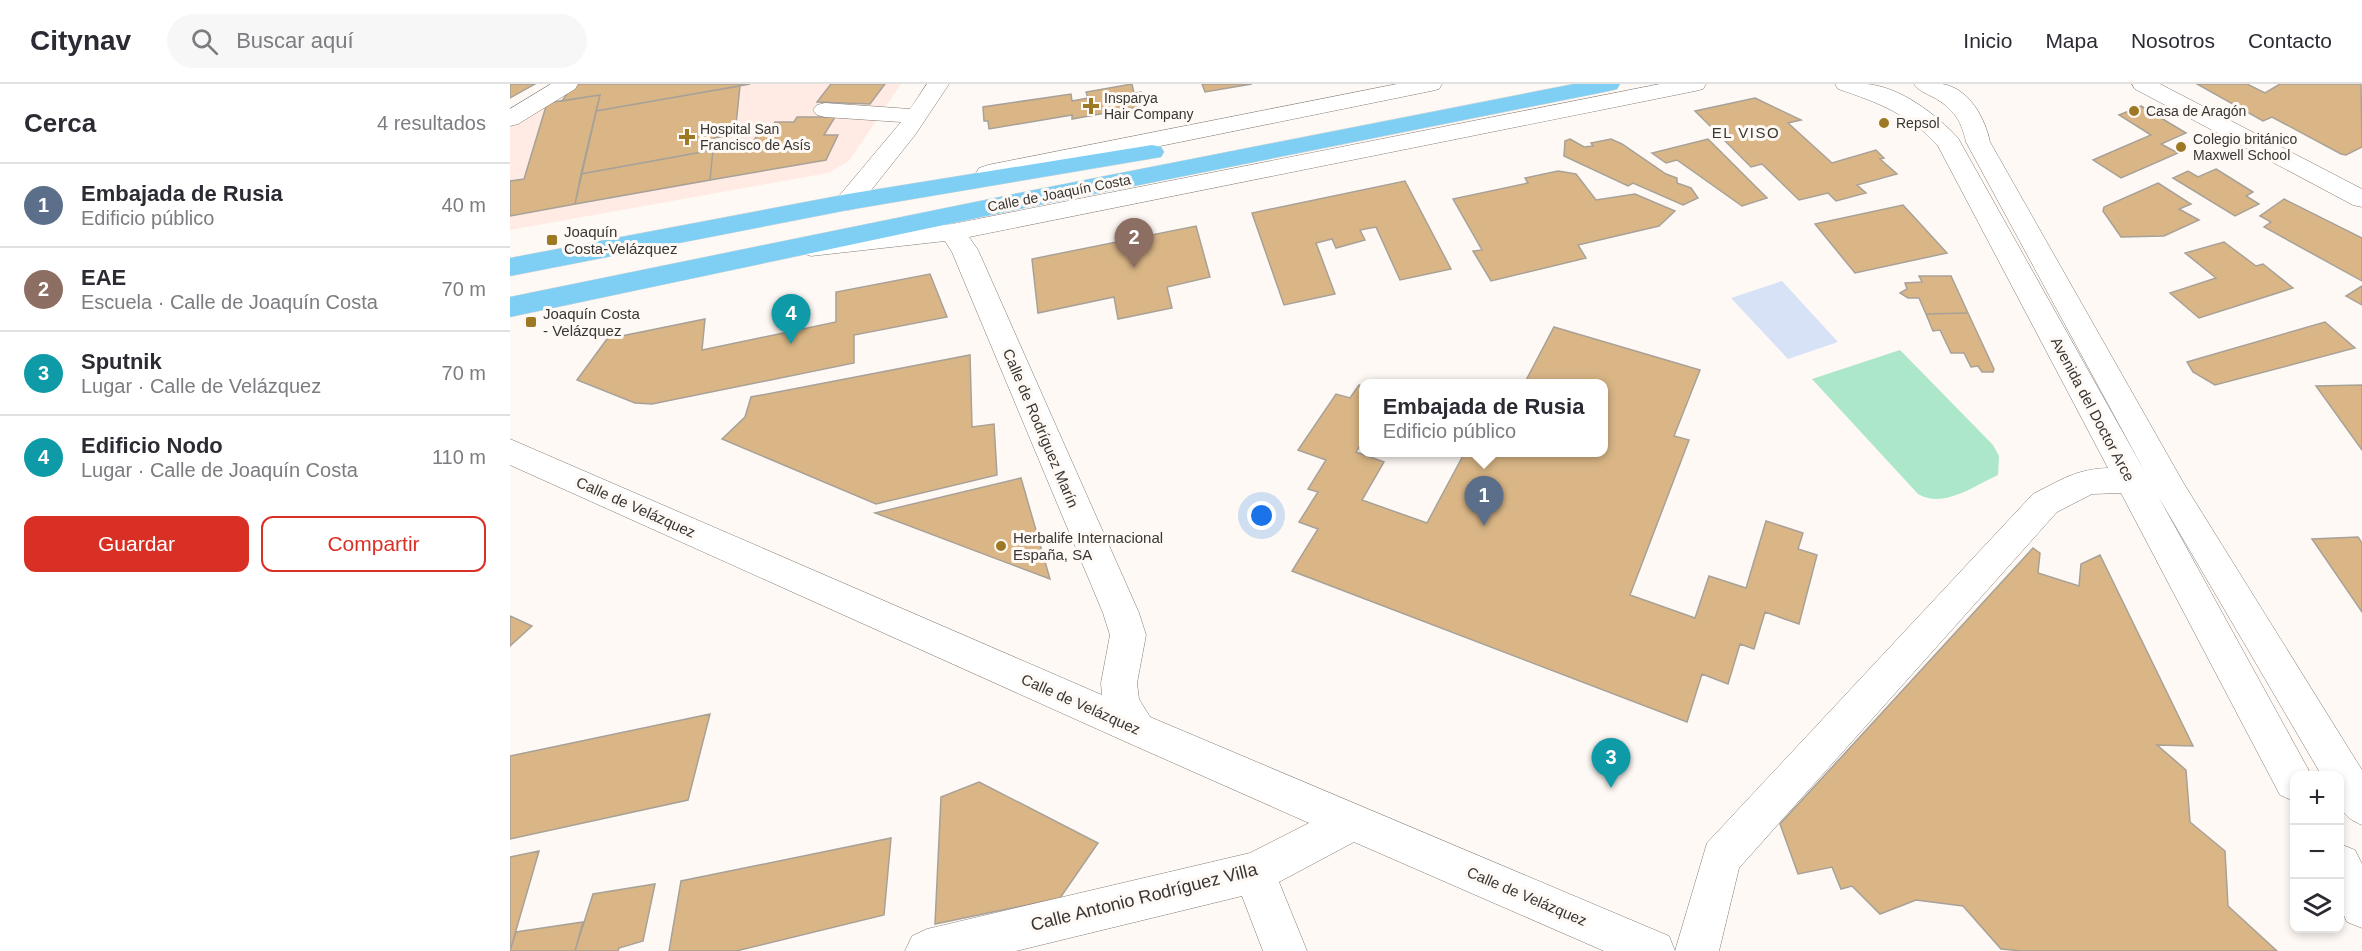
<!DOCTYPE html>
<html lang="es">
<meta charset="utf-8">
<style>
body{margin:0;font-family:Helvetica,sans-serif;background:#f7f7f7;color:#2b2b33}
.controls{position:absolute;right:18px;bottom:18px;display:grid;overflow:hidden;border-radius:12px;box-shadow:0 3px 9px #0003}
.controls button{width:54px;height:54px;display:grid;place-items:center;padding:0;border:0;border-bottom:2px solid #e1e1e2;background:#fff;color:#2b2b33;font:30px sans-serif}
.you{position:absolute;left:752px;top:432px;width:21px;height:21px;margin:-15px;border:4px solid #fff;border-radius:50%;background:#1a73e8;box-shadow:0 0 0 9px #1a73e833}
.badge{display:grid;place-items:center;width:39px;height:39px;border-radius:50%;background:#d93025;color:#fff;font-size:20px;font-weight:700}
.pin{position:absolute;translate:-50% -50px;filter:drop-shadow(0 2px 3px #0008)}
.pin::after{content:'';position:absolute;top:32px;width:21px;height:18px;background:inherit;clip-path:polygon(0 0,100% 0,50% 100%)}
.popup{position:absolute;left:849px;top:295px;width:249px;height:78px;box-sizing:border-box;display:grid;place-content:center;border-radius:12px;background:#fff;filter:drop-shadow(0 2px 4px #0005);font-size:20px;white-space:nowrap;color:#7c7c81}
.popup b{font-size:22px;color:#2b2b33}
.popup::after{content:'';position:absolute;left:50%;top:100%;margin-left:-12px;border:12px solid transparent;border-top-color:#fff}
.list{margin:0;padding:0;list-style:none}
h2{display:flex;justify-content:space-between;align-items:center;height:78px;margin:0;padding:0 24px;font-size:26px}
h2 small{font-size:20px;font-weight:400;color:#7c7c81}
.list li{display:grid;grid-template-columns:39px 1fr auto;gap:18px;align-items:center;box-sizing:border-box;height:84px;padding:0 24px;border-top:2px solid #e1e1e2}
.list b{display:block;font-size:22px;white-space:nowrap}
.list p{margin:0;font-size:20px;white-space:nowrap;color:#7c7c81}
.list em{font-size:20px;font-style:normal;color:#7c7c81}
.actions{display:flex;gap:12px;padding:18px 24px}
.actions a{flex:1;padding:14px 0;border:2px solid #d93025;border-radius:12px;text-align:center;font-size:21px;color:#d93025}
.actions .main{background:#d93025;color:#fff}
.icon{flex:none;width:33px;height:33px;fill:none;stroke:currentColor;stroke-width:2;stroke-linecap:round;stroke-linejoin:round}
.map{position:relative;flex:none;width:1852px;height:867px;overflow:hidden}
header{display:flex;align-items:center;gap:36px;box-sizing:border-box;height:84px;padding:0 30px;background:#fff;border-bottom:2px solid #e1e1e2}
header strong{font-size:28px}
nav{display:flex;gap:33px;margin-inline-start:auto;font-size:21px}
.search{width:420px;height:54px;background:#f7f7f7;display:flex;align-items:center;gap:15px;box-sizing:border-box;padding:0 21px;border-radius:33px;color:#7c7c81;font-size:22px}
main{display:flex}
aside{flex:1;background:#fff}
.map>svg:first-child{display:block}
.medical{fill:#ffebe3}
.green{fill:#ace7c9}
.water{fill:#d7e2f7}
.building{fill:#dab686;stroke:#a8a198;stroke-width:1.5}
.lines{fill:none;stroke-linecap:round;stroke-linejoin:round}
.minor-casing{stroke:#837b74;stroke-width:1}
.major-casing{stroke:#d7d7d6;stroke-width:1}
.minor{fill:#fff;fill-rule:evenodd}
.major{fill:#7fcff5;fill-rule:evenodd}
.poi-dot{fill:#9d7925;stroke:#fef9f4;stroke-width:2}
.labels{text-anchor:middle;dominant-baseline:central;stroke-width:6;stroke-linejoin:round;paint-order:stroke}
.far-poi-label{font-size:14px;fill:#393633;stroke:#fef9f4;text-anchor:start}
.far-street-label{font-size:14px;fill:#393633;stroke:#fef9f4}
.far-quarter-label{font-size:15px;letter-spacing:1.5px;fill:#393633;stroke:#fef9f4}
.poi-label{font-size:15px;fill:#393633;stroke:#fef9f4;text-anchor:start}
.street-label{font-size:15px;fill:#393633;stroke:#fef9f4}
.near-street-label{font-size:18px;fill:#393633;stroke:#fef9f4}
</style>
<header>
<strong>Citynav</strong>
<div class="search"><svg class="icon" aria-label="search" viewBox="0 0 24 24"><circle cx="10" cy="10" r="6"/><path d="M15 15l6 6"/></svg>Buscar aquí</div>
<nav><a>Inicio</a><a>Mapa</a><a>Nosotros</a><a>Contacto</a></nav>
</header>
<main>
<aside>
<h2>Cerca<small>4 resultados</small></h2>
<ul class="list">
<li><span class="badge" style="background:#5c6f8a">1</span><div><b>Embajada de Rusia</b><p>Edificio público</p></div><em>40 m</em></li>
<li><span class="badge" style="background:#8d6e63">2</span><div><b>EAE</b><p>Escuela · Calle de Joaquín Costa</p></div><em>70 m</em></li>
<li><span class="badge" style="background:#0f9aa8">3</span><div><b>Sputnik</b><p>Lugar · Calle de Velázquez</p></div><em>70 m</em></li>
<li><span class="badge" style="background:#0f9aa8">4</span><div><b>Edificio Nodo</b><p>Lugar · Calle de Joaquín Costa</p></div><em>110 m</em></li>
</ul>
<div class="actions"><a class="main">Guardar</a><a>Compartir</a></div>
</aside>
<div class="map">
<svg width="1852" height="867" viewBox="0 0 1852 867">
<rect width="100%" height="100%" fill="#fef9f4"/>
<!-- medical -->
<path class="medical" d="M50,0H391L339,77L318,89L0,146V30Z"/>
<!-- green -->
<path class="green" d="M1390,266L1483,361L1489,372L1488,391C1464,402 1433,425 1408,410L1302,295Z"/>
<!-- water -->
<path class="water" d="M1272,197L1328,258L1278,275L1221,214Z"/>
<!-- building -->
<path class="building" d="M0,0H25L0,14Z
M66,0H240L86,27L90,11L52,17L57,10L53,9Z
M321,0H375L360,20L307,18Z
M622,0L624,9L631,8L635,22L562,35V31L479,45L478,37H474L473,23L561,10L562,17L578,14L576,8Z
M692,0H742L695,8Z
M1687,0H1737L1755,9L1770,0H1851L1852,63L1836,71L1831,70L1762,33L1753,37Z
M230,2L225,50L204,54L203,66L71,90L86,27Z
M90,11L65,120L0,132V97L14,95L37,19Z
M1245,14L1291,36L1278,39L1322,79L1366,66L1374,74L1370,75L1387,90L1347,101L1356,109L1326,117L1318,109L1289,116L1252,80L1241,83L1185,27Z
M1631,22L1676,49L1651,60L1668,69L1611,94L1583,76L1641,51L1609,31Z
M287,33H325L314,51H328L316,76L200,96L203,66L241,60L253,44L262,42L265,38H284Z
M1060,55L1074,63L1083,62L1081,59L1101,55L1112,60L1156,90L1167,94V99L1181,104L1188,114L1173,121L1123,99L1118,102L1054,72L1055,57Z
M1198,55L1257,114L1232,122L1167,76L1156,79L1142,69Z
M203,66L200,96L65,120L71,90Z
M1706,85L1743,108L1736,112L1749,120L1725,132L1663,94L1678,87L1688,93Z
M1048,87L1066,90L1086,116L1125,110L1165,127L1149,142L1068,161L1076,174L981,197L963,167L972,166L943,115L1018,99L1015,94Z
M895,97L941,185L890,196L866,143L850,146L855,156L826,164L822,155L806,159L825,210L774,221L742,129Z
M1648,99L1681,120L1669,125L1689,136L1654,152L1611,153L1593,127L1594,123Z
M1774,115L1852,154V197L1754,143L1761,138L1750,132Z
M1393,121L1437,169L1345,189L1305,140Z
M686,142L700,193L657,203L662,224L608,235L604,213L528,229L522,175Z
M1714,158L1746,182L1753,180L1783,204L1689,234L1660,209L1706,194L1675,169Z
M420,190L437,233L344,251V279L142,320L125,319L67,296L97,255L195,235L192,266L326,238V208Z
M1409,192H1441L1458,229L1416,230L1409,214H1398L1390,209L1397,205L1395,199L1412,198Z
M1852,202V221L1836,212Z
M1458,229L1484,285L1483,288H1472L1468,282L1461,283L1454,269H1441L1430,246L1423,247L1416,230Z
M1815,238L1845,264L1705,301L1683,288L1677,278Z
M1044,243L1190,286L1164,352L1179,356L1120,511L1185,534L1199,492L1236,504L1256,437L1293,449L1288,465L1307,471L1289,540L1255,528L1244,565L1230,560L1218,600L1192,590L1177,638L782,487L808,445L789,438L808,408L798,405L816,376L788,366L826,310L840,314L849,301L854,303V355L846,368L874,378L852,416L917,439L955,368H1094V300H1014Z
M460,271L462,343L484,340L487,391L366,420L212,355L235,333L241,313Z
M1852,301V366L1806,302Z
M511,394L540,495L365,429Z
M1848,453L1852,459V528L1802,455Z
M1523,464L1530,469L1528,489L1569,502L1571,480L1590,471L1683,662L1647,661L1676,686L1680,738L1715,767L1718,822L1767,867H1512L1491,865L1453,822L1406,816L1370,830L1342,802L1331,805L1322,783L1288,790L1270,740Z
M0,532L22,542L0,562Z
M200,630L178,716L0,755V672Z
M469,698L588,759L550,814L425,840L431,713Z
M381,754L374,831L226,867H159L171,797Z
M29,767L0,867V773Z
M145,800L133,857L109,864L108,867H65L83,810Z
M73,838L65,867H0L6,848Z"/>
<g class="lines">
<defs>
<path id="minor" d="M41,0H68L65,5L8,40L0,42V25Z
M417,0H439L405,51L347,124L338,126L329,124L325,118L329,112L391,38L315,33L307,31L303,26L307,21L315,19L400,25Z
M887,0H932L929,5L921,7L478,97L469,94L466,89L469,84L478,81Z
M1150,0H1196L1193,5L1185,7L459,153L468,166L629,529L636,551L627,599L629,615L640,633L1159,852L1165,867L1197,759L1523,410C1551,396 1566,385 1598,384L1428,62C1401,31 1367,18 1328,5L1325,0C1335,0 1347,0 1357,0C1390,3 1426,30 1448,54L1635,388L1456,58C1451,34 1441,22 1419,11C1413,8 1408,6 1404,0C1413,0 1423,0 1432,0C1459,4 1475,34 1480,58L1674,400L1852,686V741C1825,730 1830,717 1830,692H1812L1648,412L1798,685L1801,692H1784V717L1770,711L1611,409L1582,410L1547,428L1229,784L1209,867H1094L844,758L769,798L797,867H753L732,812L506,867H395L402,852L417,845L740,769L799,739L614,657L0,381V355L592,611L591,599L600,551L593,529L442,168L435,157L301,172L292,169L288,163L292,157L442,140Z
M1622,0H1650L1852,105V123L1843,121L1625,5Z
M1830,760L1845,766L1852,780V844L1837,838L1830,823Z"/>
<path id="major" d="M1064,0H1110L1107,5L1099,7L514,124L0,233V213L514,108Z
M642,61L651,63L654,68L651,73L338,126L0,192V174L338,110Z"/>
</defs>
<!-- minor casing -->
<use href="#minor" class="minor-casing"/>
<!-- major casing -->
<use href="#major" class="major-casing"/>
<!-- minor -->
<use href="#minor" class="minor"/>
<!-- major -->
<use href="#major" class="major"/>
</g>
<!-- markers -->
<g class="poi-dot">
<path d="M578 13h6v6h6v6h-6v6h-6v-6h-6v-6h6z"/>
<circle cx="1624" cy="27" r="6"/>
<circle cx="1374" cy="39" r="6"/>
<path d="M174 44h6v6h6v6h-6v6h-6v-6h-6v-6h6z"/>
<circle cx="1671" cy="63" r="6"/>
<rect x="36" y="150" width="12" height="12" rx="3"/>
<rect x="15" y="232" width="12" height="12" rx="3"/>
<circle cx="491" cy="462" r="6"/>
</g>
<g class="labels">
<!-- far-poi labels -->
<g class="far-poi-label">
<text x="594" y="14">Insparya<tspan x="594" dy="16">Hair Company</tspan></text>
<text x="1636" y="27">Casa de Aragón</text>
<text x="1386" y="39">Repsol</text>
<text x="190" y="45">Hospital San<tspan x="190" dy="16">Francisco de Asís</tspan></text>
<text x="1683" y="55">Colegio británico<tspan x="1683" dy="16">Maxwell School</tspan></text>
</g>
<!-- far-street labels -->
<g class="far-street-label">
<text transform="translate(549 109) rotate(-11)">Calle de Joaquín Costa</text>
</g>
<!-- far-quarter labels -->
<g class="far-quarter-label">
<text x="1236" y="48">EL VISO</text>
</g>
<!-- poi labels -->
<g class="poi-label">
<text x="54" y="147">Joaquín<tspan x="54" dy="17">Costa-Velázquez</tspan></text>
<text x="33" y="229">Joaquín Costa<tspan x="33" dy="17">- Velázquez</tspan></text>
<text x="503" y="453">Herbalife Internacional<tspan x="503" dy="17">España, SA</tspan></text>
</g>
<!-- street labels -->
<g class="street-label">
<text transform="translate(1583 325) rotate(62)">Avenida del Doctor Arce</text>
<text transform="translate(531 344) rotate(67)">Calle de Rodríguez Marín</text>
<text transform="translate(126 423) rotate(24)">Calle de Velázquez</text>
<text transform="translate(571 620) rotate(24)">Calle de Velázquez</text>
<text transform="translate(1017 812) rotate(23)">Calle de Velázquez</text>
</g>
<!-- near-street labels -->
<g class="near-street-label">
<text transform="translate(634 813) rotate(-14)">Calle Antonio Rodríguez Villa</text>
</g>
</g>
</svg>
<div class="controls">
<button>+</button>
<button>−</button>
<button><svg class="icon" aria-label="layers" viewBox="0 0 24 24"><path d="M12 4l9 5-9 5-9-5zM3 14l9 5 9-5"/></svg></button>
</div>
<div class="you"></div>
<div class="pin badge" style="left:974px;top:442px;background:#5c6f8a">1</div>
<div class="popup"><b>Embajada de Rusia</b>Edificio público</div>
<div class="pin badge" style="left:624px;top:184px;background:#8d6e63">2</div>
<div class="pin badge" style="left:1101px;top:704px;background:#0f9aa8">3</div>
<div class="pin badge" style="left:281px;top:260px;background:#0f9aa8">4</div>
</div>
</main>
